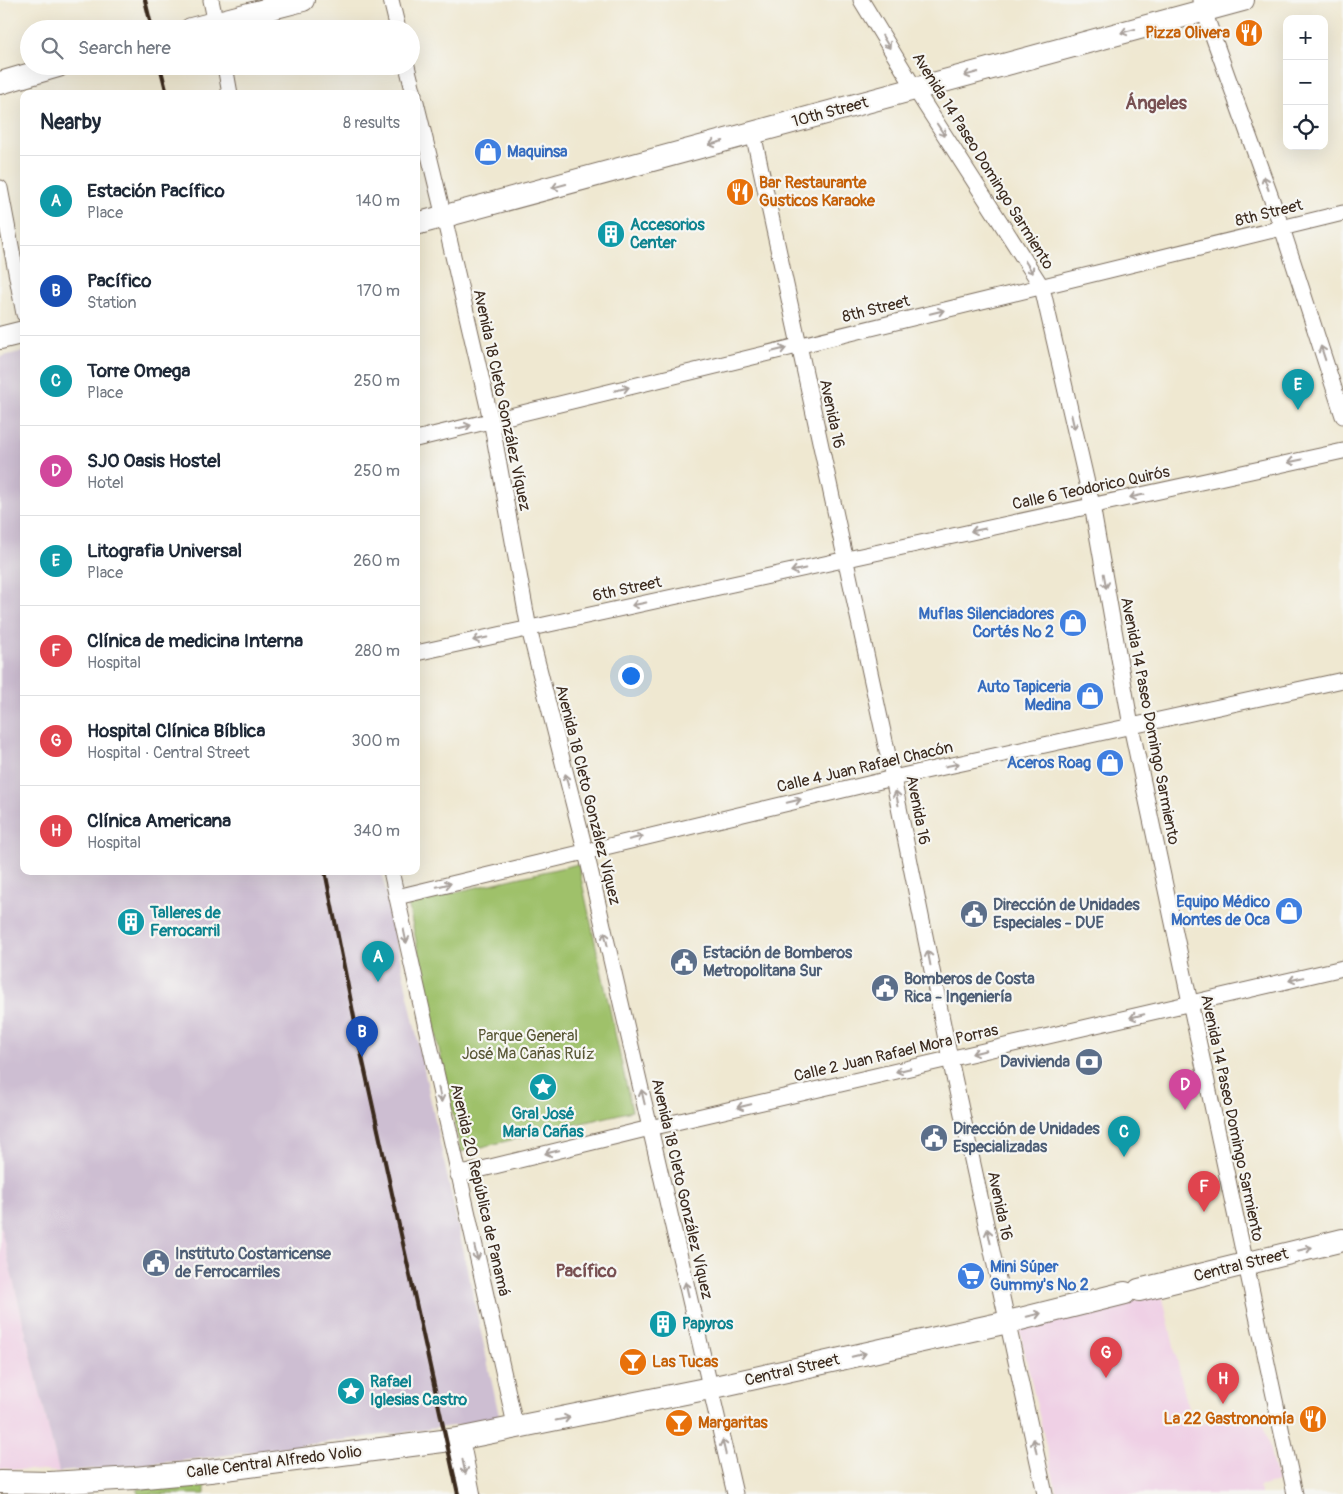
<!DOCTYPE html>
<meta charset="utf-8">
<style>
body{margin:0;font-family:Pangolin,sans-serif;background:#f6f6f7;color:#1f2937}
.controls{position:absolute;right:15px;top:15px;display:grid;overflow:hidden;border-radius:10px;box-shadow:0 5px 20px #0002}
.controls button{width:45px;height:45px;display:grid;place-items:center;padding:0;border:0;border-bottom:1px solid #e0e1e3;background:#fff;color:#1f2937;font:25px sans-serif}
.you{position:absolute;left:630px;top:675px;width:18px;height:18px;margin:-12px;border:4px solid #fff;border-radius:50%;background:#1a73e8;box-shadow:0 0 0 8px #1a73e833}
.badge{display:grid;place-items:center;width:32px;height:32px;border-radius:50%;background:#111827;color:#fff;font-size:16px;font-weight:700}
.pin{position:absolute;translate:-50% -41px;filter:drop-shadow(0 1px 2px #0008)}
.pin::after{content:'';position:absolute;top:26px;width:18px;height:15px;background:inherit;clip-path:polygon(0 0,100% 0,50% 100%)}
.list{margin:0;padding:0;list-style:none}
h2{display:flex;justify-content:space-between;align-items:center;height:65px;margin:0;padding:0 20px;font-size:21px}
h2 small{font-size:16px;font-weight:400;color:#747a83}
.list li{display:grid;grid-template-columns:32px 1fr auto;gap:15px;align-items:center;box-sizing:border-box;height:90px;padding:0 20px;border-top:1px solid #e0e1e3}
.list b{display:block;font-size:19px;white-space:nowrap}
.list p{margin:0;font-size:16px;white-space:nowrap;color:#747a83}
.list em{font-size:16px;font-style:normal;color:#747a83}
.icon{flex:none;width:28px;height:28px;fill:none;stroke:currentColor;stroke-width:2;stroke-linecap:round;stroke-linejoin:round}
.map{position:relative;flex:none;width:1343px;height:1494px;overflow:hidden}
.search{position:absolute;background:#fff;box-shadow:0 5px 20px #0002;left:20px;top:20px;width:400px;height:55px;display:flex;align-items:center;gap:12px;box-sizing:border-box;padding:0 18px;border-radius:28px;color:#747a83;font-size:19px}
.panel{position:absolute;background:#fff;box-shadow:0 5px 20px #0002;left:20px;top:90px;width:400px;height:785px;border-radius:10px}
.map>svg:first-child{display:block}
.built{fill:#efd0e5}
.industrial{fill:#cdbed2}
.green{fill:#9fc16a;stroke:#6d7644}
.lines{fill:none;stroke-linecap:round;stroke-linejoin:round}
.street-casing{stroke:#7a6c5d;stroke-width:17}
.secondary-casing{stroke:#7a6c5d;stroke-width:24}
.street{stroke:#fff;stroke-width:15}
.secondary{stroke:#fff;stroke-width:22}
.rail{stroke:#3b2a1e;stroke-width:4}
.oneway{stroke:#a79f9a}
.labels{text-anchor:middle;dominant-baseline:central;stroke-width:4.5;stroke-linejoin:round;paint-order:stroke}
.food-label{font-size:16px;font-weight:bold;fill:#c56008;stroke:#f6f6f2;text-anchor:start}
.street-label{font-size:16px;fill:#3b2a1e;stroke:#f6f6f2}
.shop-label{font-size:16px;font-weight:bold;fill:#366cbe;stroke:#f6f6f2;text-anchor:end}
.culture-label{font-size:16px;font-weight:bold;fill:#0d838f;stroke:#f6f6f2;text-anchor:start}
.service-label{font-size:16px;font-weight:bold;fill:#4e5e75;stroke:#f6f6f2;text-anchor:start}
.park-label{font-size:16px;fill:#595735;stroke:#f6f6f2}
.neighbourhood-label{font-size:18px;font-weight:bold;fill:#785052;stroke:#f6f6f2}
</style>
<div class="map">
<svg width="1343" height="1494" viewBox="0 0 1343 1494">
<rect width="100%" height="100%" fill="#f6f6f2"/>
<filter id="ink" filterUnits="userSpaceOnUse"><feTurbulence type="fractalNoise" baseFrequency=".02" numOctaves="2"/><feDisplacementMap in="SourceGraphic" scale="10" xChannelSelector="R" yChannelSelector="G"/><feConvolveMatrix kernelMatrix="1 2 1 2 8 2 1 2 1" color-interpolation-filters="sRGB"/></filter>
<filter id="wash" filterUnits="userSpaceOnUse"><feTurbulence type="fractalNoise" baseFrequency=".0096" numOctaves="4" result="noise"/><feDisplacementMap in="SourceGraphic" scale="20" xChannelSelector="R" yChannelSelector="G"/><feGaussianBlur stdDeviation="1.12" result="paint"/><feColorMatrix in="noise" values="0 0 0 0 0 0 0 0 0 0 0 0 0 0 0 0 0 1.4 0 .05"/><feComposite in="paint" operator="in"/></filter>
<g filter="url(#wash)">
<rect width="100%" height="100%" fill="#efe8d1"/>
<!-- built -->
<path class="built" d="M0,1225L59,1472L0,1468Z
M1162,1294L1192,1426L1261,1411L1277,1482L1259,1487L1261,1494H1057L1019,1327Z"/>
<!-- industrial -->
<path class="industrial" d="M24,351V871H381L500,1420L180,1461L59,1472L0,1225V357Z"/>
<!-- green -->
<path class="green" d="M578,864L632,1111L461,1152L408,903Z
M205,1484V1494H138L137,1489Z"/>
</g>
<g filter="url(#ink)">
<g class="lines">
<defs>
<path id="street" d="M211,0L217,29
M391,0L398,29
M861,0L915,89L1042,287L1092,505L1131,726L1295,1494
M1200,0L1282,228L1343,416
M225,66L230,94
M407,66L414,94
M416,102L444,217L491,420L529,629L589,865L735,1494
M753,133L893,778L950,1059L1045,1494
M0,188L24,314
M416,439L1343,213
M416,653L1343,451
M391,871L516,1429
M397,897L893,778L1343,680
M458,1175L650,1128L1343,968"/>
<path id="secondary" d="M191,29L303,0
M0,83L58,66
M416,224L1243,0
M0,338L24,332
M1139,1290L1343,1240
M458,1439L469,1494
M0,1482L50,1483L134,1478L210,1471L458,1439L710,1388L1008,1322L1125,1293"/>
</defs>
<!-- street casing -->
<use href="#street" class="street-casing"/>
<!-- secondary casing -->
<use href="#secondary" class="secondary-casing"/>
<!-- street -->
<use href="#street" class="street"/>
<!-- secondary -->
<use href="#secondary" class="secondary"/>
<!-- rail -->
<path class="rail" d="M145,0L152,29
M160,66L167,94
M325,871L362,1057L458,1494"/>
</g>
<!-- one-way arrows -->
<defs><path id="oneway-shaft" d="M-6 0H5M1.5-3L5.5 0L1.5 3" fill="none" stroke-width="1.6" stroke-linecap="round" stroke-linejoin="round" transform="scale(1.25)"/></defs>
<g class="oneway">
<use href="#oneway-shaft" transform="translate(1128 31) rotate(165)"/>
<use href="#oneway-shaft" transform="translate(886 42) rotate(59)"/>
<use href="#oneway-shaft" transform="translate(971 74) rotate(165)"/>
<use href="#oneway-shaft" transform="translate(941 130) rotate(57)"/>
<use href="#oneway-shaft" transform="translate(716 143) rotate(165)"/>
<use href="#oneway-shaft" transform="translate(1266 183) rotate(-110)"/>
<use href="#oneway-shaft" transform="translate(559 186) rotate(165)"/>
<use href="#oneway-shaft" transform="translate(1029 267) rotate(57)"/>
<use href="#oneway-shaft" transform="translate(937 312) rotate(-14)"/>
<use href="#oneway-shaft" transform="translate(779 350) rotate(-14)"/>
<use href="#oneway-shaft" transform="translate(1323 353) rotate(-108)"/>
<use href="#oneway-shaft" transform="translate(622 389) rotate(-14)"/>
<use href="#oneway-shaft" transform="translate(1073 422) rotate(77)"/>
<use href="#oneway-shaft" transform="translate(464 427) rotate(-14)"/>
<use href="#oneway-shaft" transform="translate(1295 461) rotate(168)"/>
<use href="#oneway-shaft" transform="translate(1137 496) rotate(168)"/>
<use href="#oneway-shaft" transform="translate(978 530) rotate(168)"/>
<use href="#oneway-shaft" transform="translate(798 570) rotate(168)"/>
<use href="#oneway-shaft" transform="translate(1105 581) rotate(80)"/>
<use href="#oneway-shaft" transform="translate(639 604) rotate(168)"/>
<use href="#oneway-shaft" transform="translate(480 639) rotate(168)"/>
<use href="#oneway-shaft" transform="translate(952 765) rotate(-12)"/>
<use href="#oneway-shaft" transform="translate(567 781) rotate(-104)"/>
<use href="#oneway-shaft" transform="translate(897 798) rotate(-101)"/>
<use href="#oneway-shaft" transform="translate(794 801) rotate(-13)"/>
<use href="#oneway-shaft" transform="translate(636 838) rotate(-13)"/>
<use href="#oneway-shaft" transform="translate(444 885) rotate(-14)"/>
<use href="#oneway-shaft" transform="translate(405 936) rotate(78)"/>
<use href="#oneway-shaft" transform="translate(606 939) rotate(-103)"/>
<use href="#oneway-shaft" transform="translate(929 958) rotate(-101)"/>
<use href="#oneway-shaft" transform="translate(1296 979) rotate(167)"/>
<use href="#oneway-shaft" transform="translate(1137 1016) rotate(167)"/>
<use href="#oneway-shaft" transform="translate(979 1052) rotate(167)"/>
<use href="#oneway-shaft" transform="translate(903 1070) rotate(167)"/>
<use href="#oneway-shaft" transform="translate(440 1095) rotate(78)"/>
<use href="#oneway-shaft" transform="translate(643 1097) rotate(-103)"/>
<use href="#oneway-shaft" transform="translate(744 1106) rotate(167)"/>
<use href="#oneway-shaft" transform="translate(552 1152) rotate(166)"/>
<use href="#oneway-shaft" transform="translate(989 1236) rotate(-102)"/>
<use href="#oneway-shaft" transform="translate(1305 1249) rotate(-13)"/>
<use href="#oneway-shaft" transform="translate(476 1253) rotate(77)"/>
<use href="#oneway-shaft" transform="translate(687 1289) rotate(-103)"/>
<use href="#oneway-shaft" transform="translate(1034 1315) rotate(-13)"/>
<use href="#oneway-shaft" transform="translate(859 1355) rotate(-13)"/>
<use href="#oneway-shaft" transform="translate(563 1419) rotate(-12)"/>
<use href="#oneway-shaft" transform="translate(1035 1446) rotate(-102)"/>
<use href="#oneway-shaft" transform="translate(724 1447) rotate(-103)"/>
<use href="#oneway-shaft" transform="translate(464 1467) rotate(78)"/>
</g>
</g>
<!-- icons -->
<defs>
<symbol id="restaurant-disc" viewBox="-11 -11 22 22"><circle r="9.5" fill="#e8710a" stroke="#f6f6f2"/><path d="M-5-6h1v4h1v-4h1v4h1v-4h1v5L-1.5 .5V6h-2V.5L-5-1ZM5-6V6H3V1.5H1.5Q1.5-4 5-6Z" fill="#fff"/></symbol>
<symbol id="shop-disc" viewBox="-11 -11 22 22"><circle r="9.5" fill="#3f7fe0" stroke="#f6f6f2"/><path d="M-5-2.5h2.3a2.7 3.5 0 0 1 5.4 0H5L5.5 6h-11ZM-1.5-2.5h3a1.5 2.3 0 0 0-3 0Z" fill="#fff"/></symbol>
<symbol id="building-disc" viewBox="-11 -11 22 22"><circle r="9.5" fill="#0f9aa8" stroke="#f6f6f2"/><path d="M-4-6H4V6H1V3H-1V6H-4ZM-2.5-4.3h1.7v1.8h-1.7ZM.8-4.3h1.7v1.8H.8ZM-2.5-1h1.7V.8h-1.7ZM.8-1h1.7V.8H.8Z" fill="#fff"/></symbol>
<symbol id="civic-disc" viewBox="-11 -11 22 22"><circle r="9.5" fill="#5c6f8a" stroke="#f6f6f2"/><path d="M-.6-6.5H3V-4.5H.6V-3L4-1V1h2V6H-6V1h2V-1L-.6-3ZM-1.2 2.5V6h2.4V2.5Z" fill="#fff"/></symbol>
<symbol id="bank-disc" viewBox="-11 -11 22 22"><circle r="9.5" fill="#5c6f8a" stroke="#f6f6f2"/><path d="M-6-4H6V4H-6ZM0-2.3a2.3 2.3 0 1 0 0 4.6a2.3 2.3 0 1 0 0-4.6Z" fill="#fff"/></symbol>
<symbol id="sight-disc" viewBox="-11 -11 22 22"><circle r="9.5" fill="#0f9aa8" stroke="#f6f6f2"/><path d="M0-6L1.8-2.2L6-1.7L2.9 1.2L3.7 5.4L0 3.3L-3.7 5.4L-2.9 1.2L-6-1.7L-1.8-2.2Z" fill="#fff"/></symbol>
<symbol id="supermarket-disc" viewBox="-11 -11 22 22"><circle r="9.5" fill="#3f7fe0" stroke="#f6f6f2"/><path d="M-6-5.5h2.5l.6 2H6L4.5 2H-2.5L-4.4-4H-6ZM-1.5 3.2a1.3 1.3 0 1 0 .1 0ZM3 3.2a1.3 1.3 0 1 0 .1 0Z" fill="#fff"/></symbol>
<symbol id="bar-disc" viewBox="-11 -11 22 22"><circle r="9.5" fill="#e8710a" stroke="#f6f6f2"/><path d="M-6-5H6L.8 .8V4.5H3.5V6h-7V4.5H-.8V.8Z" fill="#fff"/></symbol>
</defs>
<g fill-rule="evenodd">
<use href="#restaurant-disc" x="1233" y="17" width="32" height="32"/>
<use href="#shop-disc" x="472" y="136" width="32" height="32"/>
<use href="#restaurant-disc" x="724" y="176" width="32" height="32"/>
<use href="#building-disc" x="595" y="218" width="32" height="32"/>
<use href="#shop-disc" x="1057" y="607" width="32" height="32"/>
<use href="#shop-disc" x="1074" y="680" width="32" height="32"/>
<use href="#shop-disc" x="1094" y="747" width="32" height="32"/>
<use href="#shop-disc" x="1273" y="895" width="32" height="32"/>
<use href="#civic-disc" x="958" y="898" width="32" height="32"/>
<use href="#building-disc" x="115" y="906" width="32" height="32"/>
<use href="#civic-disc" x="668" y="946" width="32" height="32"/>
<use href="#civic-disc" x="869" y="972" width="32" height="32"/>
<use href="#bank-disc" x="1073" y="1046" width="32" height="32"/>
<use href="#sight-disc" x="527" y="1071" width="32" height="32"/>
<use href="#civic-disc" x="918" y="1122" width="32" height="32"/>
<use href="#civic-disc" x="140" y="1247" width="32" height="32"/>
<use href="#supermarket-disc" x="955" y="1260" width="32" height="32"/>
<use href="#building-disc" x="647" y="1308" width="32" height="32"/>
<use href="#bar-disc" x="617" y="1346" width="32" height="32"/>
<use href="#sight-disc" x="335" y="1375" width="32" height="32"/>
<use href="#restaurant-disc" x="1297" y="1403" width="32" height="32"/>
<use href="#bar-disc" x="663" y="1407" width="32" height="32"/>
</g>
<g class="labels">
<!-- food labels -->
<g class="food-label">
<text x="1230" y="33" text-anchor="end">Pizza Olivera</text>
<text x="759" y="183">Bar Restaurante<tspan x="759" dy="18">Gusticos Karaoke</tspan></text>
<text x="652" y="1362">Las Tucas</text>
<text x="1294" y="1419" text-anchor="end">La 22 Gastronomía</text>
<text x="698" y="1423">Margaritas</text>
</g>
<!-- street labels -->
<g class="street-label">
<text transform="translate(830 112) rotate(-15)">10th Street</text>
<text transform="translate(983 161) rotate(58)">Avenida 14 Paseo Domingo Sarmiento</text>
<text transform="translate(1269 213) rotate(-14)">8th Street</text>
<text transform="translate(876 309) rotate(-14)">8th Street</text>
<text transform="translate(502 400) rotate(78)">Avenida 18 Cleto González Víquez</text>
<text transform="translate(832 414) rotate(78)">Avenida 16</text>
<text transform="translate(1091 488) rotate(-12)">Calle 6 Teodorico Quirós</text>
<text transform="translate(627 589) rotate(-12)">6th Street</text>
<text transform="translate(1150 721) rotate(79)">Avenida 14 Paseo Domingo Sarmiento</text>
<text transform="translate(865 767) rotate(-13)">Calle 4 Juan Rafael Chacón</text>
<text transform="translate(588 795) rotate(76)">Avenida 18 Cleto González Víquez</text>
<text transform="translate(918 810) rotate(79)">Avenida 16</text>
<text transform="translate(896 1053) rotate(-13)">Calle 2 Juan Rafael Mora Porras</text>
<text transform="translate(1232 1118) rotate(78)">Avenida 14 Paseo Domingo Sarmiento</text>
<text transform="translate(682 1189) rotate(77)">Avenida 18 Cleto González Víquez</text>
<text transform="translate(480 1190) rotate(77)">Avenida 20 República de Panamá</text>
<text transform="translate(1000 1206) rotate(78)">Avenida 16</text>
<text transform="translate(1241 1265) rotate(-14)">Central Street</text>
<text transform="translate(792 1370) rotate(-13)">Central Street</text>
<text transform="translate(274 1462) rotate(-7)">Calle Central Alfredo Volio</text>
</g>
<!-- shop labels -->
<g class="shop-label">
<text x="507" y="152" text-anchor="start">Maquinsa</text>
<text x="1054" y="614">Muflas Silenciadores<tspan x="1054" dy="18">Cortés Nº 2</tspan></text>
<text x="1071" y="687">Auto Tapiceria<tspan x="1071" dy="18">Medina</tspan></text>
<text x="1091" y="763">Aceros Roag</text>
<text x="1270" y="902">Equipo Médico<tspan x="1270" dy="18">Montes de Oca</tspan></text>
<text x="990" y="1267" text-anchor="start">Mini Súper<tspan x="990" dy="18">Gummy's Nº 2</tspan></text>
</g>
<!-- culture labels -->
<g class="culture-label">
<text x="630" y="225">Accesorios<tspan x="630" dy="18">Center</tspan></text>
<text x="150" y="913">Talleres de<tspan x="150" dy="18">Ferrocarril</tspan></text>
<text x="543" y="1114" text-anchor="middle">Gral José<tspan x="543" dy="18">María Cañas</tspan></text>
<text x="682" y="1324">Papyros</text>
<text x="370" y="1382">Rafael<tspan x="370" dy="18">Iglesias Castro</tspan></text>
</g>
<!-- service labels -->
<g class="service-label">
<text x="993" y="905">Dirección de Unidades<tspan x="993" dy="18">Especiales - DUE</tspan></text>
<text x="703" y="953">Estación de Bomberos<tspan x="703" dy="18">Metropolitana Sur</tspan></text>
<text x="904" y="979">Bomberos de Costa<tspan x="904" dy="18">Rica - Ingeniería</tspan></text>
<text x="1070" y="1062" text-anchor="end">Davivienda</text>
<text x="953" y="1129">Dirección de Unidades<tspan x="953" dy="18">Especializadas</tspan></text>
<text x="175" y="1254">Instituto Costarricense<tspan x="175" dy="18">de Ferrocarriles</tspan></text>
</g>
<!-- park labels -->
<g class="park-label">
<text x="528" y="1036">Parque General<tspan x="528" dy="18">José Mª Cañas Ruíz</tspan></text>
</g>
<!-- neighbourhood labels -->
<g class="neighbourhood-label">
<text x="1156" y="103">Ángeles</text>
<text x="586" y="1271">Pacífico</text>
</g>
</g>
</svg>
<div class="controls">
<button>+</button>
<button>−</button>
<button><svg class="icon" aria-label="locate" viewBox="0 0 24 24"><circle cx="12" cy="12" r="6"/><path d="M12 2v4M12 18v4M2 12h4M18 12h4"/></svg></button>
</div>
<div class="you"></div>
<div class="pin badge" style="left:378px;top:982px;background:#0f9aa8">A</div>
<div class="pin badge" style="left:362px;top:1057px;background:#1a4fb4">B</div>
<div class="pin badge" style="left:1124px;top:1157px;background:#0f9aa8">C</div>
<div class="pin badge" style="left:1185px;top:1110px;background:#d1479c">D</div>
<div class="pin badge" style="left:1298px;top:410px;background:#0f9aa8">E</div>
<div class="pin badge" style="left:1204px;top:1212px;background:#e0444e">F</div>
<div class="pin badge" style="left:1106px;top:1378px;background:#e0444e">G</div>
<div class="pin badge" style="left:1223px;top:1404px;background:#e0444e">H</div>
<div class="search"><svg class="icon" aria-label="search" viewBox="0 0 24 24"><circle cx="10" cy="10" r="6"/><path d="M15 15l6 6"/></svg>Search here</div>
<section class="panel">
<h2>Nearby<small>8 results</small></h2>
<ul class="list">
<li><span class="badge" style="background:#0f9aa8">A</span><div><b>Estación Pacífico</b><p>Place</p></div><em>140 m</em></li>
<li><span class="badge" style="background:#1a4fb4">B</span><div><b>Pacífico</b><p>Station</p></div><em>170 m</em></li>
<li><span class="badge" style="background:#0f9aa8">C</span><div><b>Torre Omega</b><p>Place</p></div><em>250 m</em></li>
<li><span class="badge" style="background:#d1479c">D</span><div><b>SJO Oasis Hostel</b><p>Hotel</p></div><em>250 m</em></li>
<li><span class="badge" style="background:#0f9aa8">E</span><div><b>Litografia Universal</b><p>Place</p></div><em>260 m</em></li>
<li><span class="badge" style="background:#e0444e">F</span><div><b>Clínica de medicina Interna</b><p>Hospital</p></div><em>280 m</em></li>
<li><span class="badge" style="background:#e0444e">G</span><div><b>Hospital Clínica Bíblica</b><p>Hospital · Central Street</p></div><em>300 m</em></li>
<li><span class="badge" style="background:#e0444e">H</span><div><b>Clínica Americana</b><p>Hospital</p></div><em>340 m</em></li>
</ul>
</section>
</div>
